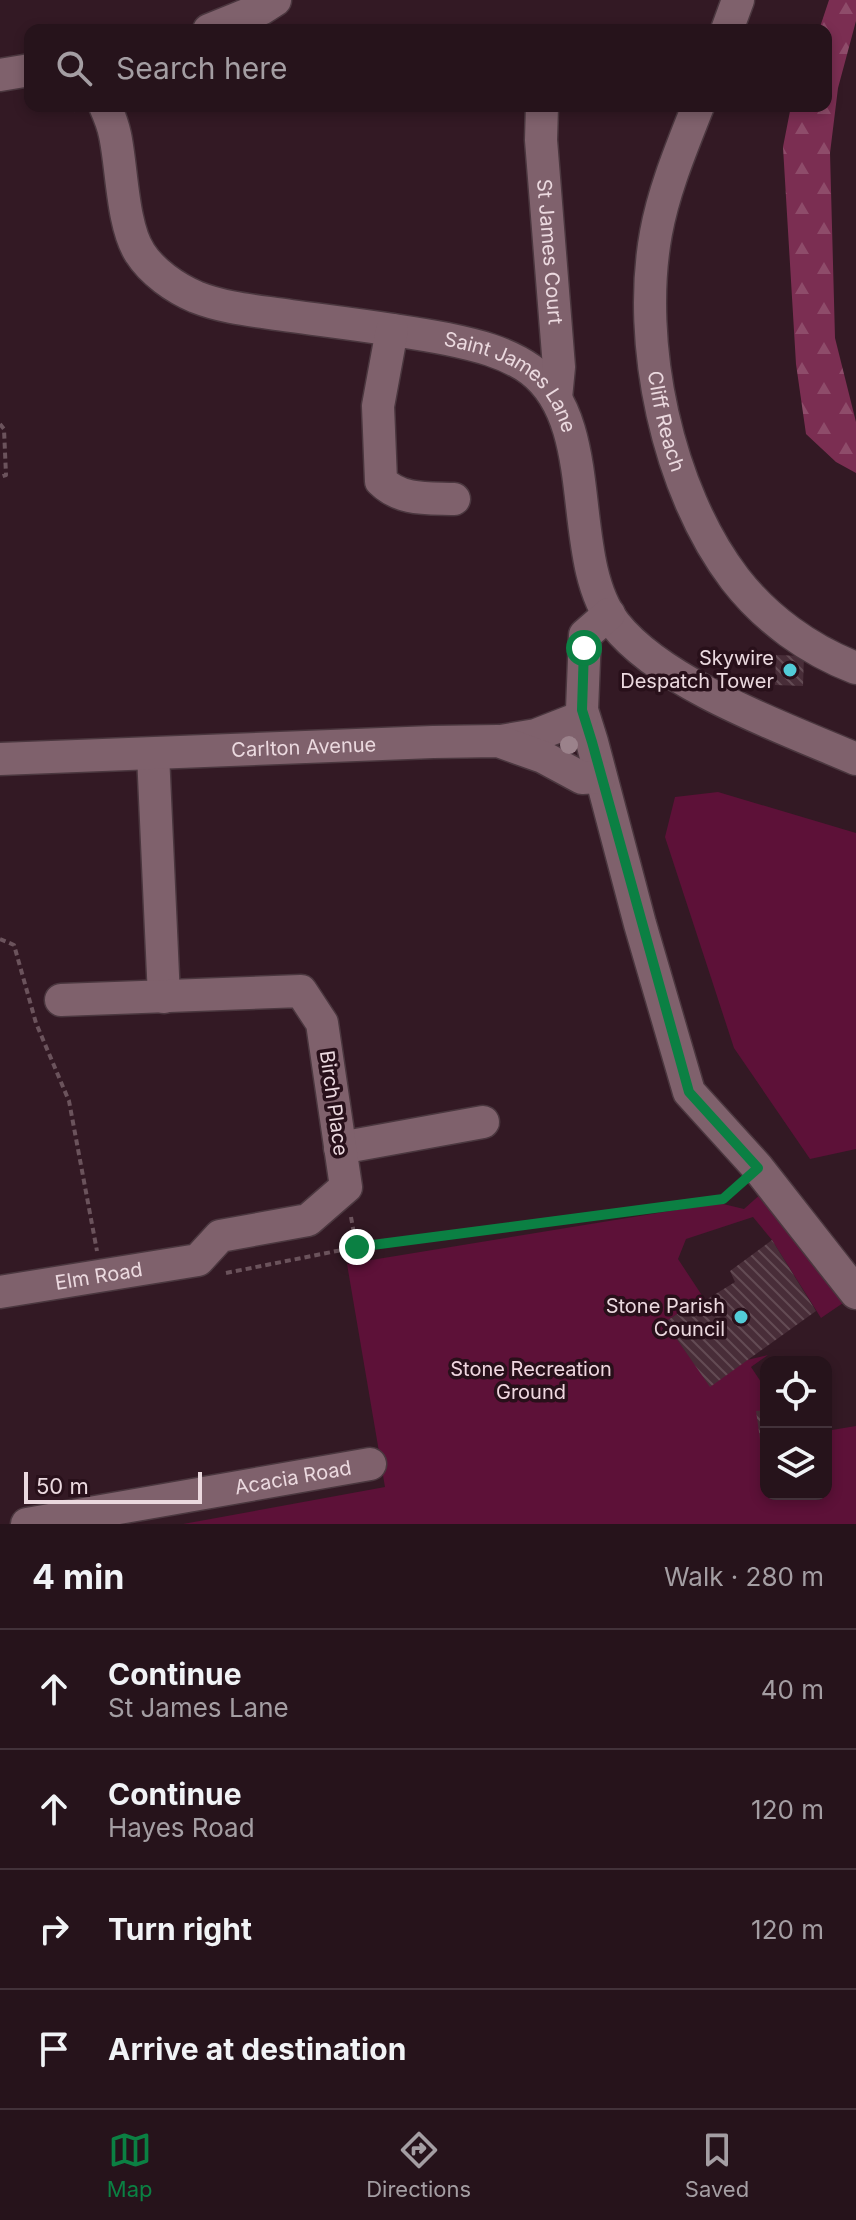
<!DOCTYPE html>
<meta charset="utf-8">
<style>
body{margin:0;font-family:Inter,sans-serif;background:#322028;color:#f1f3f6}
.controls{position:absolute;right:24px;bottom:24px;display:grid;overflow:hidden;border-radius:16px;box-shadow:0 4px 12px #0003}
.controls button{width:72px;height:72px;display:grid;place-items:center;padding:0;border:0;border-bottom:2px solid #42323a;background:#26131b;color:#f1f3f6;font:40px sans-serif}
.scale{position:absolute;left:24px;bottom:20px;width:178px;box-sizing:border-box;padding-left:8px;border:4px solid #ebd9df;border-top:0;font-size:22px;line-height:28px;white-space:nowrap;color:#ebd9df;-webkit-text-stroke:6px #28101a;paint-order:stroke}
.stop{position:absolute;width:24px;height:24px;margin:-18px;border:6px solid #0b8043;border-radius:50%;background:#fff}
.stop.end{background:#0b8043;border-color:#fff;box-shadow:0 2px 8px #0008}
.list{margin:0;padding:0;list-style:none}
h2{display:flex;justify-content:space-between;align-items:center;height:104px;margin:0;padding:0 32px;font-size:34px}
h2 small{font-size:26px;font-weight:400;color:#a49ea3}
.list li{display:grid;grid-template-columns:52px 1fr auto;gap:24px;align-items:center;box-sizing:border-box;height:120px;padding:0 32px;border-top:2px solid #42323a}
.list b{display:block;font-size:30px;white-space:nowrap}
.list p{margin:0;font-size:26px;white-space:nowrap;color:#a49ea3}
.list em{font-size:26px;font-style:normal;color:#a49ea3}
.icon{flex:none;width:44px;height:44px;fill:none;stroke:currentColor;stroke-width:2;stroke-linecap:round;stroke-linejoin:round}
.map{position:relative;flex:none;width:856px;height:1524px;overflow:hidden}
.search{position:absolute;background:#26131b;box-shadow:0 4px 12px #0003;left:24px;right:24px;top:24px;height:88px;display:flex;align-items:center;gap:20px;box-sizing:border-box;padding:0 28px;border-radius:16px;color:#a49ea3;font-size:30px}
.sheet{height:584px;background:#26131b}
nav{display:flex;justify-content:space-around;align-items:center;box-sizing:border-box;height:112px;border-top:2px solid #42323a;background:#26131b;font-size:22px;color:#a49ea3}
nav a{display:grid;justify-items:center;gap:4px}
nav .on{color:#0b8043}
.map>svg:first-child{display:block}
.forest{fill:url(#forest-firs)}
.green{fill:#5d1138}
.building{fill:url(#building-back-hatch)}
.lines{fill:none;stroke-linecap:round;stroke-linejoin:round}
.minor-casing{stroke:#4b373f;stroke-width:35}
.path{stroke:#6b535c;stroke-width:4;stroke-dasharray:6 4;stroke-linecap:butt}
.minor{stroke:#7f616c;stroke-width:32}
.tree{fill:#9b828b}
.route{stroke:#0b8043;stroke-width:10}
.poi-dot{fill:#52cbd7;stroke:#28101a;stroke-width:3}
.labels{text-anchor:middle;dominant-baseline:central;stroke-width:7;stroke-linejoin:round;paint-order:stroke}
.street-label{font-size:20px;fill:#ebd9df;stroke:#28101a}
.poi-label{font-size:20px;fill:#ebd9df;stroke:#28101a;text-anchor:end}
.park-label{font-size:20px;fill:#f0d7e0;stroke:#28101a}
</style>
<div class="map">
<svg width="856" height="1524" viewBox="0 0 856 1524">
<defs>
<pattern id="forest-firs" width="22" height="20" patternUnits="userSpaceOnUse" patternTransform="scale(2)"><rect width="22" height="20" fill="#7b2e52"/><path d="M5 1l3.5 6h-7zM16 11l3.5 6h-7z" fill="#8e4c6a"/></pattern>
<pattern id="building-back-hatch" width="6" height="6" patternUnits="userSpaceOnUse" patternTransform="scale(2)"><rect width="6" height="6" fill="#482d38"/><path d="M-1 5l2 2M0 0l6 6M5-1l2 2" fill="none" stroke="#634b54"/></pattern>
</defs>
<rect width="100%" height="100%" fill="#331924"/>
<!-- forest -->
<path class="forest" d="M829,0H856V21L838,88L830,153L835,338L856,422V473L836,462L806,434L796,364L783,147L791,106H826V30H819Z"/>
<!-- green -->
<path class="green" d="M718,792L856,833V1149L810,1159L734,1048L665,837L675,797Z
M763,1192L843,1303L821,1318L772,1240L753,1217L686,1239L678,1259L705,1300L701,1303L697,1301L665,1322L710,1386L747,1360L768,1355L751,1367L763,1385L766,1384V1494H826V1431L856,1426V1524H183L385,1487L347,1264L719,1203L744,1209Z"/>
<!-- building -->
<path class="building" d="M776,655L804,656L803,686L775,685Z
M772,1240L816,1311L710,1387L665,1322L698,1300L701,1303L735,1282L730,1271Z
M766,1410V1438L760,1439L756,1411Z"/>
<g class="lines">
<defs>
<g id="minor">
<path d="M209,30L261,9L275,0"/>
<path d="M727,30L738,0"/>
<path d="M0,75L30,70"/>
<path id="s1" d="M105,106C109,115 113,125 115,135C122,167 122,226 140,253C152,272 175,288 196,297C226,309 259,311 291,316C343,323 395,329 447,339C476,345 506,352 531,370C602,424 564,558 615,624C663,685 784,728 856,759"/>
<path id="s2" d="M542,106L541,140L559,367L556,398"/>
<path id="s3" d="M698,106C682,147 664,189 656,233C636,342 667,490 735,579C766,619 809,650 856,668"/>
<path d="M392,330L378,406L381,481C401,501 428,498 454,499"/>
<path d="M609,614L585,635L582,710L592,742L640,924L689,1092L758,1168L856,1293"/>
<path d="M501,741L536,735L582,717"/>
<path d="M153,754L164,997"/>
<path id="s4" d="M0,759L433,742L498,741L543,757L582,778L600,777"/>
<path d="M340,1148L483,1122"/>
<path id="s5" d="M0,1292L198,1260L220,1236L308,1220L346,1187L322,1023L301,991L61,1000"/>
<path id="s6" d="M27,1524L370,1464"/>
</g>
</defs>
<!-- minor casing -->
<use href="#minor" class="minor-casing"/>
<!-- path -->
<path class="path" d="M73,106L78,114
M0,424L4,429L6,475L0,477
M0,939L14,945L36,1023L69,1101L97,1251
M351,1217L359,1262
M226,1273L357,1247L723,1199L738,1185
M783,1362V1359"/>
<!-- minor -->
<use href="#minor" class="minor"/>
</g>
<!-- trees -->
<circle class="tree" cx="569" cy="745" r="9"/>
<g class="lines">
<!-- route -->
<path class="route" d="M357,1247L723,1199L758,1168L689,1092L592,742L582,710L584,648"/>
</g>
<!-- markers -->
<g class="poi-dot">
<circle cx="790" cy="670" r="8"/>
<circle cx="741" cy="1317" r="8"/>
</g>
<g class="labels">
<!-- street labels -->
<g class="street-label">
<text stroke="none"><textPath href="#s2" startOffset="146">St James Court</textPath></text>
<text stroke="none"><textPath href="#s1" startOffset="560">Saint James Lane</textPath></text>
<text stroke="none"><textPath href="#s3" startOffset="324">Cliff Reach</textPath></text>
<text stroke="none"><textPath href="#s4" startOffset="304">Carlton Avenue</textPath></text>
<text transform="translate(334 1103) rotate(82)">Birch Place</text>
<text stroke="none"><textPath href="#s5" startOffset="100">Elm Road</textPath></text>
<text stroke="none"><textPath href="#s6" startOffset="270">Acacia Road</textPath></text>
</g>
<!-- poi labels -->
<g class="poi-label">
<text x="774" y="658">Skywire<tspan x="774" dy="23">Despatch Tower</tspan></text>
<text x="725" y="1306">Stone Parish<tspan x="725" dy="23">Council</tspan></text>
</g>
<!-- park labels -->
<g class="park-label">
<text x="531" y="1369">Stone Recreation<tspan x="531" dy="23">Ground</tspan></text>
</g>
</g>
</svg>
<div class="controls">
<button><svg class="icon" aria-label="locate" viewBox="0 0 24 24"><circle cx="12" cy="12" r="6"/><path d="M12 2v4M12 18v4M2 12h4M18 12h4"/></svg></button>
<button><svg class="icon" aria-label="layers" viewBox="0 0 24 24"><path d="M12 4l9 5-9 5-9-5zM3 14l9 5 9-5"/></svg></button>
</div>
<div class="scale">50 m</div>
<div class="stop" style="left:584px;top:648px"></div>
<div class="stop end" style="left:357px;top:1247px"></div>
<div class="search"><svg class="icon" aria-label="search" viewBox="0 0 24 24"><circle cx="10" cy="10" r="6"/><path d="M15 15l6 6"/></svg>Search here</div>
</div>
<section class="sheet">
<h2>4 min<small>Walk · 280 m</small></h2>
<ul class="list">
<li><svg class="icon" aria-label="ahead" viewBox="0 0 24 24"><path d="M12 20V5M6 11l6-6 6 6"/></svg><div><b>Continue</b><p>St James Lane</p></div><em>40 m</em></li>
<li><svg class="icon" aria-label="ahead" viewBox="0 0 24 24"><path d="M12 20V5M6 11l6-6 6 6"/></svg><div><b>Continue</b><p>Hayes Road</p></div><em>120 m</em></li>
<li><svg class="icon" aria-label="right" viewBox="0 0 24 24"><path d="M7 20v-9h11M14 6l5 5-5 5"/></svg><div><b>Turn right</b></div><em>120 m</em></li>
<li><svg class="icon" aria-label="arrive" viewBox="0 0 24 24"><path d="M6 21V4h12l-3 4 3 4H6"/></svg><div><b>Arrive at destination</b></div></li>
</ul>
</section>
<nav>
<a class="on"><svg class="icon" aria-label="map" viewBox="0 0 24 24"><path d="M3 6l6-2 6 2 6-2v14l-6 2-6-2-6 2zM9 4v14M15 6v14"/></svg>Map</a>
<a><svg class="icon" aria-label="directions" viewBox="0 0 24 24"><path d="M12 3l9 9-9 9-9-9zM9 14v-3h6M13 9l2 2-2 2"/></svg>Directions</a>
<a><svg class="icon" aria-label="saved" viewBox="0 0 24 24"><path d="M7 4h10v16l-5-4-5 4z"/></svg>Saved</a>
</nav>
